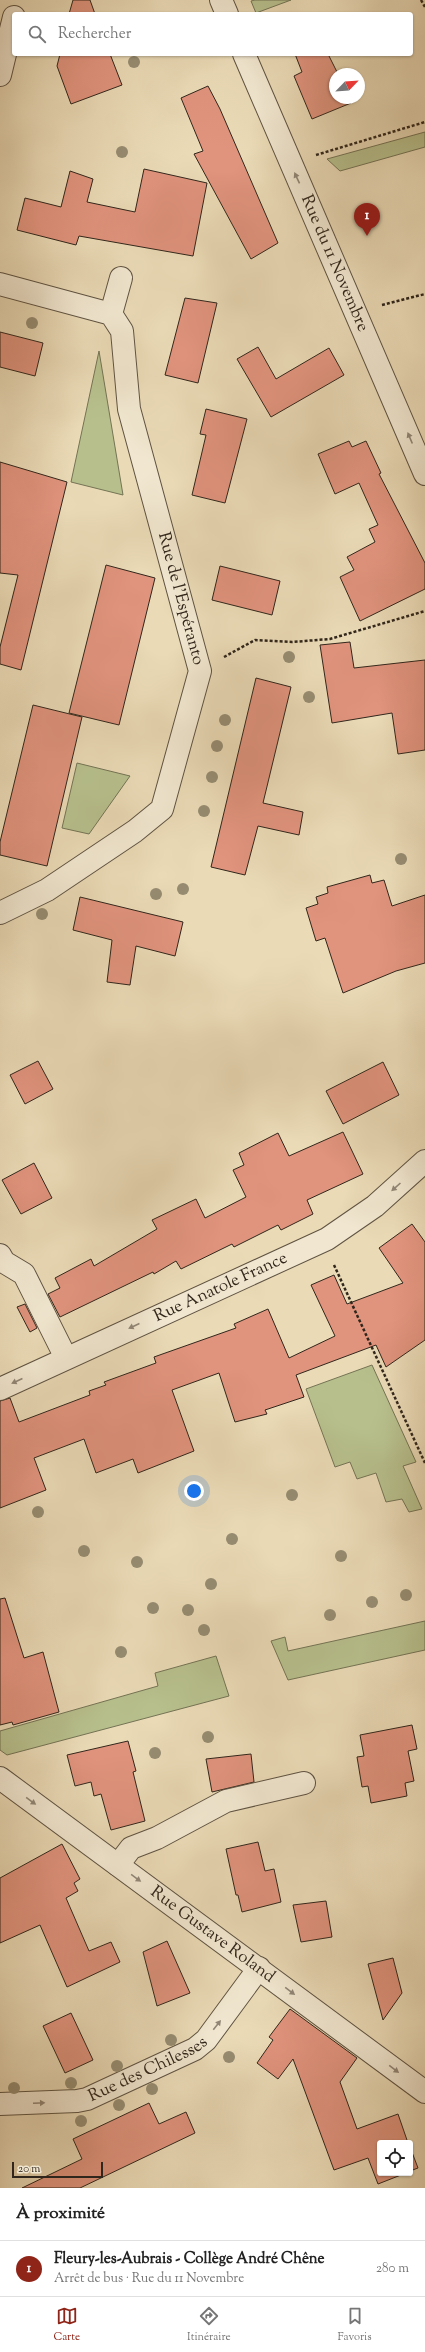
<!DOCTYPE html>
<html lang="fr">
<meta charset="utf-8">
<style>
body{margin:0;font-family:"Sorts Mill Goudy",serif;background:#f2f2f2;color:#222}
.controls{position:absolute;right:12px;bottom:12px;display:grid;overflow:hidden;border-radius:4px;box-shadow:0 1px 3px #0004}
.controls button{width:36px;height:36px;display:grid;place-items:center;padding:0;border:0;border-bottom:1px solid #e0e0e0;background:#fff;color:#222;font:20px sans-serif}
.compass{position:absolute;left:329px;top:68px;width:36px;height:36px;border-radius:50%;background:#fff;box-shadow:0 1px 3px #0004;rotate:65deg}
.scale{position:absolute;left:12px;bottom:10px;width:91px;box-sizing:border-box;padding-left:4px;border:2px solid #31261b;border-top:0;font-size:11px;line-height:14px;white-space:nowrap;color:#31261b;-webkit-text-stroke:3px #f1e7d0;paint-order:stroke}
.you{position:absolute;left:194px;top:1491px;width:14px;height:14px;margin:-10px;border:3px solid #fff;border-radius:50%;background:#1a73e8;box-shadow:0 0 0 6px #1a73e833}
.badge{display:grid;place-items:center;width:26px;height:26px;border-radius:50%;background:#8f2418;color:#fff;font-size:13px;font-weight:700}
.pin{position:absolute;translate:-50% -33px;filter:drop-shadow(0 1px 2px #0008)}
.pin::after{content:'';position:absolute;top:21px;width:14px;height:12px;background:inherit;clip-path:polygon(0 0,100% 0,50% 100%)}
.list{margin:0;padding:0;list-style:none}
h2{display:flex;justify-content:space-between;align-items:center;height:52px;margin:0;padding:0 16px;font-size:17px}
h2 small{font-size:13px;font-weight:400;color:#767676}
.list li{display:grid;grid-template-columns:26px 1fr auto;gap:12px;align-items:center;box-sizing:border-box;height:56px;padding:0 16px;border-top:1px solid #e0e0e0}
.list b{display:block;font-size:15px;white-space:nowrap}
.list p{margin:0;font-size:13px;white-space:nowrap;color:#767676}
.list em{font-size:13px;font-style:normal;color:#767676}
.icon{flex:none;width:22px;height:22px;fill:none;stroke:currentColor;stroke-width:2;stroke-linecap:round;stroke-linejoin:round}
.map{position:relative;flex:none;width:425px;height:2188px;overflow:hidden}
.search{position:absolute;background:#fff;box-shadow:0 1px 3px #0004;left:12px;right:12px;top:12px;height:44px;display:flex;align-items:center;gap:10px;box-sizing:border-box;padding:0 14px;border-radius:4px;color:#767676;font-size:15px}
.sheet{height:108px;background:#fff}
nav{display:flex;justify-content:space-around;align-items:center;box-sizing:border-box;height:56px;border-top:1px solid #e0e0e0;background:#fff;font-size:11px;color:#767676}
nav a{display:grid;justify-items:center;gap:2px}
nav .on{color:#8f2418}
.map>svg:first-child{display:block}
.green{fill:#b7c08d;stroke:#747354}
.building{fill:#e0937d;stroke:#31261b}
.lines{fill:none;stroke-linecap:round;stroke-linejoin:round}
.minor-casing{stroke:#5f5342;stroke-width:24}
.path{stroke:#31261b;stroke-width:2.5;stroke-dasharray:3 2;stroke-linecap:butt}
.minor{stroke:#f1e7d0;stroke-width:22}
.tree{fill:#968c71}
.oneway{fill:#918676}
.labels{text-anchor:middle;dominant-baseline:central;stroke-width:4;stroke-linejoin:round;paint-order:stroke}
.street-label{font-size:17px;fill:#31261b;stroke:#f1e7d0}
</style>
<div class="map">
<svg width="425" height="2188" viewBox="0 0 425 2188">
<rect width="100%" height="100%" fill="#eadab6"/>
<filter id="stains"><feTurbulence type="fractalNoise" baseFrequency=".005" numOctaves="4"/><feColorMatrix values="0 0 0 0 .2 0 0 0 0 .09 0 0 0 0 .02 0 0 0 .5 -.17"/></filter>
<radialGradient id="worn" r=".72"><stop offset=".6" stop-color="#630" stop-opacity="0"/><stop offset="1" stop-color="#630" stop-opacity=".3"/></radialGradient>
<!-- green -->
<path class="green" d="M255,0H291L256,13L251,1Z
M425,132V147L340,171L327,159Z
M99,351L123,495L71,482Z
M77,763L130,776L89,834L62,828Z
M372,1365L416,1462L403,1466L422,1509L409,1512L402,1499L386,1502L376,1473L357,1479L350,1462L335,1467L306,1389Z
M425,1621V1650L288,1680L271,1641L285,1637L288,1651Z
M216,1656L229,1696L7,1755L0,1750V1731L158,1686L155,1673Z"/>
<!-- building -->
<path class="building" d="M73,0H90L95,14H69Z
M60,54H110L122,85L71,104L57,66Z
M295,54H328L338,74H335V98H348L351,103L312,119L294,76L302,72Z
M208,86L220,109L278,243L251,259L194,154L203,151L181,98Z
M144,169L207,183L193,256L79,236L76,245L17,230L25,198L61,207L70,171L93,179L87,202L135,212Z
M185,298L217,303L198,383L165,375Z
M0,332L43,343L35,376L0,367Z
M258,347L276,379L329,348L344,375L271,417L237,359Z
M206,409L247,419L225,503L192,495L206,435L200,434Z
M349,441L352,447L366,441L381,473L379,474L425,563V589L360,621L340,577L354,570L347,557L375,542L369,529L378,525L359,483L335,494L318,454Z
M0,462L67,482L21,670L0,664V647L18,575L0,573Z
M106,565L155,578L119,725L69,713Z
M220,566L280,581L272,615L212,600Z
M350,642L354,668L425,660V750L398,754L392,713L332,723L320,645Z
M256,678L291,687L263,803L303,812L299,835L258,826L245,875L211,867Z
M33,705L82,717L47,866L0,855V842Z
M370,875L372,883L384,880L392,906L425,895V963L396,971L343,993L325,938L316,941L306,908L318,904L316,897L328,893L327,887Z
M80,897L183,922L175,956L136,946L130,985L107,982L112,940L73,930Z
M38,1061L53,1089L25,1104L10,1075Z
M383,1062L399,1095L343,1124L326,1091Z
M343,1132L363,1174L307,1200L313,1214L281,1230L278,1225L234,1247L232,1244L181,1269L176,1261L154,1274L153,1272L60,1317L48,1294L60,1288L55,1278L91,1259L94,1266L157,1229L152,1220L196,1199L205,1218L246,1197L233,1170L244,1165L239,1153L278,1133L289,1156Z
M34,1163L52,1198L21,1214L2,1180Z
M412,1224L425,1242V1340L386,1367L376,1345L296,1375L304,1397L265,1410L267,1414L235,1422L219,1373L172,1390L194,1451L138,1473L133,1459L96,1473L84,1439L34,1458L46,1490L0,1508V1401L10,1398L19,1422L90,1395L89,1391L106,1385L104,1382L156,1363L154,1357L236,1328L234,1324L268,1309L289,1358L335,1336L311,1285L334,1275L347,1304L403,1283L379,1248Z
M25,1304L37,1328L30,1332L17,1307Z
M5,1598L24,1658L43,1652L59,1712L13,1725L12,1722L0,1725V1599Z
M412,1725L417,1749L408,1751L414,1781L405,1783L407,1796L371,1803L368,1786L362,1787L357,1757L364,1756L360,1735Z
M128,1741L136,1771L133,1772L145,1821L111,1830L101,1794L94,1796L91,1782L75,1786L67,1755Z
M251,1754L254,1782L212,1792L206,1759Z
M258,1842L265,1871L274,1869L281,1902L242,1912L238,1895H236L226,1849Z
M62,1844L80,1879L74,1883L78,1891L66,1898L89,1951L111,1942L120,1962L67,1987L40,1925L0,1943V1878Z
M326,1901L332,1937L301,1942L293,1905Z
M167,1941L190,1993L157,2006L143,1952Z
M393,1958L402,1993L383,2020L368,1964Z
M290,2009L357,2058L340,2082L357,2129L398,2114L408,2143H380V2173H406L378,2184L368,2158L334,2170L293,2059L278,2079L257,2063L273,2040L269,2037Z
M71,2013L93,2060L65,2073L43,2026Z
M149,2103L159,2124L186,2112L195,2133L80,2188H22L82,2159L73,2139Z
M410,2147L418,2168L410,2171Z"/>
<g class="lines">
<defs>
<g id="minor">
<path d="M221,0L227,14"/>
<path id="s1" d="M244,54L425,474"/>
<path d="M0,75L14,17"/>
<path id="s2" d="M0,284L111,314L122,331L129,409L200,671L162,809L135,831L47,890L0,913"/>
<path d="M111,314L121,278"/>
<path d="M0,1255L4,1262L24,1274L66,1358"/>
<path id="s3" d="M0,1389L327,1239L375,1206L425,1161"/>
<path id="s4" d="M0,1778L425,2092"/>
<path d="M118,1865L131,1848L157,1838L226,1801L304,1783"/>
<path id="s5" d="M0,2104L77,2101L87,2099L195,2049L206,2040L259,1968"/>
</g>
</defs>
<!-- minor casing -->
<use href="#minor" class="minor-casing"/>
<!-- path -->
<path class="path" d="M421,0L425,7
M316,155L425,122
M382,305L425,294
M224,657L255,640L292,642L330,639L425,611
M334,1265L425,1463"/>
<!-- minor -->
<use href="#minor" class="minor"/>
</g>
<!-- trees -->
<g class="tree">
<circle cx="134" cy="62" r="6"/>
<circle cx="122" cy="152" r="6"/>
<circle cx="32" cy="323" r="6"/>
<circle cx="289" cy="657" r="6"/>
<circle cx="309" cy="697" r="6"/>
<circle cx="225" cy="720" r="6"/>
<circle cx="217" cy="746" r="6"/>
<circle cx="212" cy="777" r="6"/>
<circle cx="204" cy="811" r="6"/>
<circle cx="401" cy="859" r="6"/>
<circle cx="183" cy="889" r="6"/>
<circle cx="156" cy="894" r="6"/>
<circle cx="42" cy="914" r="6"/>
<circle cx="292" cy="1495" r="6"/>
<circle cx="38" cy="1512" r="6"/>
<circle cx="232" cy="1539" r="6"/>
<circle cx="84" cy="1551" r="6"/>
<circle cx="341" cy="1556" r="6"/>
<circle cx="137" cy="1562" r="6"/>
<circle cx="211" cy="1584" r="6"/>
<circle cx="406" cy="1595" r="6"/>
<circle cx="372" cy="1602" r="6"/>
<circle cx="153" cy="1608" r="6"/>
<circle cx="188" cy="1610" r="6"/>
<circle cx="330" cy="1615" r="6"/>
<circle cx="204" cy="1630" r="6"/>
<circle cx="121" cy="1652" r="6"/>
<circle cx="208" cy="1737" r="6"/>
<circle cx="155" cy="1753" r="6"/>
<circle cx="171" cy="2040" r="6"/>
<circle cx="229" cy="2057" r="6"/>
<circle cx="117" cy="2066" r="6"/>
<circle cx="71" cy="2083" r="6"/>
<circle cx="14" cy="2088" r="6"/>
<circle cx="152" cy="2089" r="6"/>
<circle cx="119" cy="2105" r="6"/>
<circle cx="81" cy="2121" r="6"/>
</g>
<!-- one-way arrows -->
<defs><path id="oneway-solid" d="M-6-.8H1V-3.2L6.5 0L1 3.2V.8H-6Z"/></defs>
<g class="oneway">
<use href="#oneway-solid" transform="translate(297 178) rotate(-115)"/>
<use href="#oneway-solid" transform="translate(410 438) rotate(-113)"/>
<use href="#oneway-solid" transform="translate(396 1187) rotate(138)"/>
<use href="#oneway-solid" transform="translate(134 1326) rotate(155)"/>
<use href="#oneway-solid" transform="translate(17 1381) rotate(155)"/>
<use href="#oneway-solid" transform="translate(31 1801) rotate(36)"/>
<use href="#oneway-solid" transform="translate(136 1878) rotate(36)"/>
<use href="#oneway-solid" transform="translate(290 1991) rotate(37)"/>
<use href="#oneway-solid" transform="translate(217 2025) rotate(-52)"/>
<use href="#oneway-solid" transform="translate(394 2069) rotate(37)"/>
<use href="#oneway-solid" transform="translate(39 2103) rotate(-2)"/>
</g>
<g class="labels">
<!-- street labels -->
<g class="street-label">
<text stroke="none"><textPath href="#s1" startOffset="228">Rue du 11 Novembre</textPath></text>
<text stroke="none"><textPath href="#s2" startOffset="410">Rue de l'Espéranto</textPath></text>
<text stroke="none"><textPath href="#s3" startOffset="243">Rue Anatole France</textPath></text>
<text stroke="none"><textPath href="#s4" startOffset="264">Rue Gustave Roland</textPath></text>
<text stroke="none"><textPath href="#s5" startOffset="155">Rue des Chilesses</textPath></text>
</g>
</g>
<rect width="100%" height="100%" filter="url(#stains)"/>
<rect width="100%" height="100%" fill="url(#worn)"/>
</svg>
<div class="controls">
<button><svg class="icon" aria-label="locate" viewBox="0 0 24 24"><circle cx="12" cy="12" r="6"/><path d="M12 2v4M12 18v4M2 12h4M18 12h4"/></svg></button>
</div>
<svg class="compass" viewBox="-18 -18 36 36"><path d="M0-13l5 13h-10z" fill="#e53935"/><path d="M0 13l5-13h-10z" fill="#767676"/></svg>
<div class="scale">20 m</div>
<div class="you"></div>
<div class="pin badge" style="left:367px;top:236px">1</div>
<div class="search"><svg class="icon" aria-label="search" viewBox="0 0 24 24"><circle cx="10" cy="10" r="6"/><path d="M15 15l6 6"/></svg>Rechercher</div>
</div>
<section class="sheet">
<h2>À proximité<small></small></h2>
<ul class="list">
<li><span class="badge">1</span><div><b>Fleury-les-Aubrais - Collège André Chêne</b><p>Arrêt de bus · Rue du 11 Novembre</p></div><em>280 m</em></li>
</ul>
</section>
<nav>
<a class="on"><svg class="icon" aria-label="map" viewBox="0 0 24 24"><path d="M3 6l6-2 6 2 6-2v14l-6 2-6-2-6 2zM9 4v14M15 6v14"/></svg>Carte</a>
<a><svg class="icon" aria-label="directions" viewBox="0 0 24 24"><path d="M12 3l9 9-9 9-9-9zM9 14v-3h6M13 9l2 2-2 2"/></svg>Itinéraire</a>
<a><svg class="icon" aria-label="saved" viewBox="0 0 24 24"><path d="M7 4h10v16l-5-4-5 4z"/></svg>Favoris</a>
</nav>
